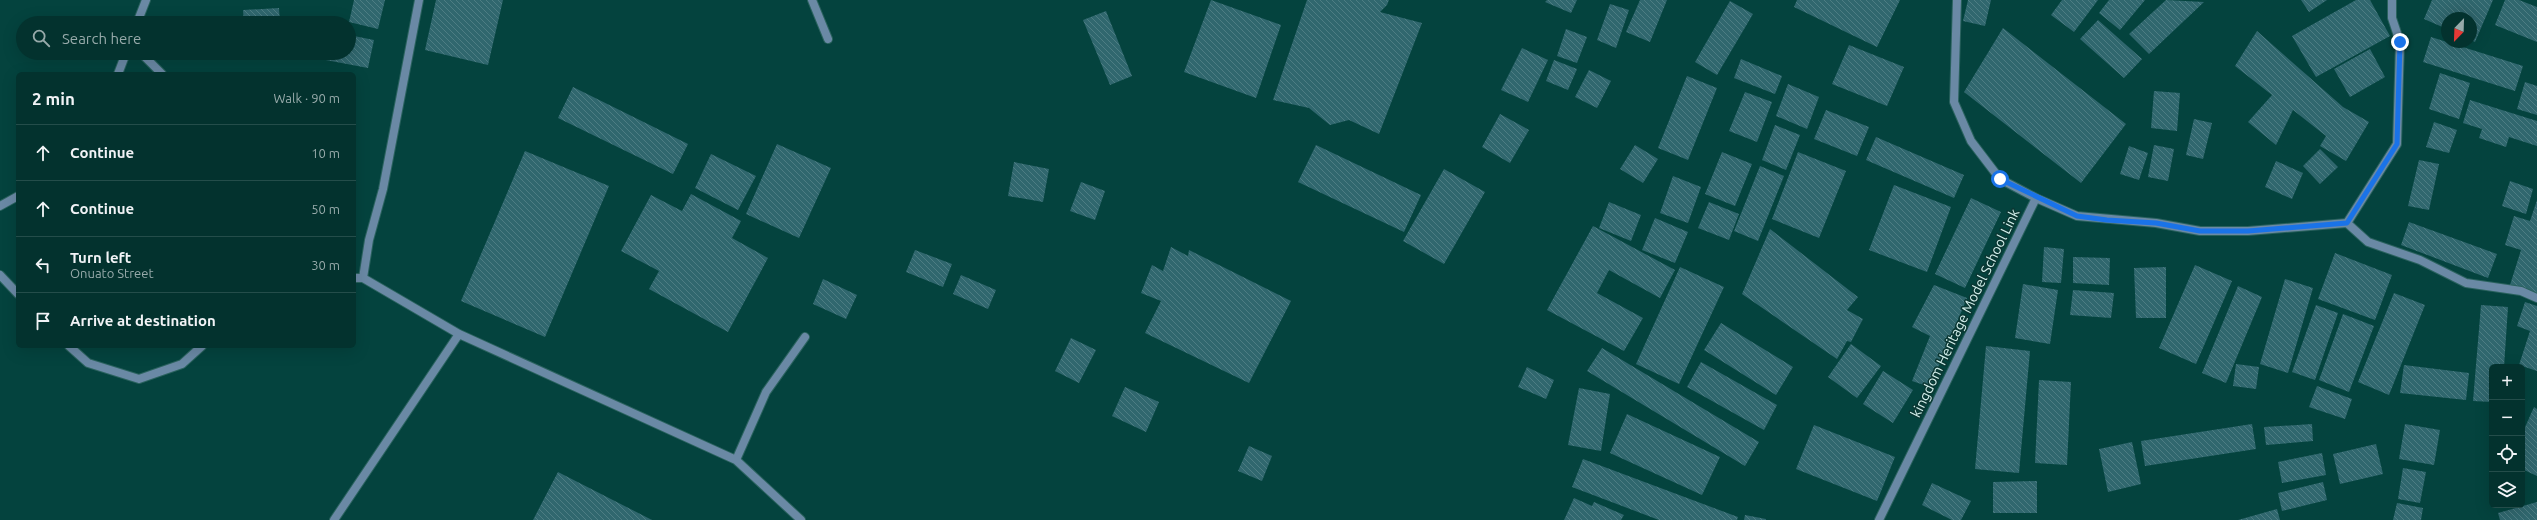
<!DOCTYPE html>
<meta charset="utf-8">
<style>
body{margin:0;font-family:Ubuntu,sans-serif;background:#113e3a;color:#f1f3f6}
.controls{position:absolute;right:12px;bottom:12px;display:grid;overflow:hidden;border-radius:6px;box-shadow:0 4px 16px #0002}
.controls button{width:36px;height:36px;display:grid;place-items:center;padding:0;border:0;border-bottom:1px solid #244d4a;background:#03322e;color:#f1f3f6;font:20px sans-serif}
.compass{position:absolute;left:2441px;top:12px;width:36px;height:36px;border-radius:50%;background:#03322e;box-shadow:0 4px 16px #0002;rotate:203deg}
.stop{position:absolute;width:12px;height:12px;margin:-9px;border:3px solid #1a73e8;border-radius:50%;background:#fff}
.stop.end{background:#1a73e8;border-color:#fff;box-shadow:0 1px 4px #0008}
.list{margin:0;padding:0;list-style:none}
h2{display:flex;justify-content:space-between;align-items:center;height:52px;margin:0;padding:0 16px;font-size:17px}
h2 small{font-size:13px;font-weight:400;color:#97aaaa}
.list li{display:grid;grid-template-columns:26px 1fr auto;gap:12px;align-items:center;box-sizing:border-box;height:56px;padding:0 16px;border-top:1px solid #244d4a}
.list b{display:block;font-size:15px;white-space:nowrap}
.list p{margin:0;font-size:13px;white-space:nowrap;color:#97aaaa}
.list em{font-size:13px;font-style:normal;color:#97aaaa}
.icon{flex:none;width:22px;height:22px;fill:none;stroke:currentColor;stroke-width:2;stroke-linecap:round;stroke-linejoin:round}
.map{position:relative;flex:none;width:2537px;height:520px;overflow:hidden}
.search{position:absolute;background:#03322e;box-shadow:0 4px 16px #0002;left:16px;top:16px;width:340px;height:44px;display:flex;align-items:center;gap:10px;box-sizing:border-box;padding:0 14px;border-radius:22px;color:#97aaaa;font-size:15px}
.panel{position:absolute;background:#03322e;box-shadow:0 4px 16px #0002;left:16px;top:72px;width:340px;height:276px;border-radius:6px}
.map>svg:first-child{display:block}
.building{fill:url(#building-back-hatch)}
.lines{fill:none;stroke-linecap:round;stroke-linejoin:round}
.lane-casing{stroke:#2a625e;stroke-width:10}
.street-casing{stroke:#2a625e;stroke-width:10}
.lane{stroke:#6a89a5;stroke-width:8}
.street{stroke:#6a89a5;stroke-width:8}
.route{stroke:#1a73e8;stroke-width:5}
.labels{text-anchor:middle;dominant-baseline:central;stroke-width:3;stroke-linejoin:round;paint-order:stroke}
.street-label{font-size:14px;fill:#d6f2ee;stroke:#0b3733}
</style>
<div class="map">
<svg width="2537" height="520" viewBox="0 0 2537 520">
<defs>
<pattern id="building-back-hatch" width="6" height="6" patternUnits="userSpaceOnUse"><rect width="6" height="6" fill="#30676e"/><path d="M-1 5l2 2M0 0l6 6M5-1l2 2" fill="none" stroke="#4d7d83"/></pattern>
</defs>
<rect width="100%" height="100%" fill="#04433e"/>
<!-- building -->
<path class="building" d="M354,0H385L378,29L349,22Z
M436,0H503L488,65L425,50Z
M1211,0L1281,25L1256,98L1184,72Z
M1307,0H1389L1387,5L1380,12L1422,23L1379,134L1349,120L1330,125L1309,108L1273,100Z
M1547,0H1577L1571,13L1545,2Z
M1640,0H1667L1650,42L1626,32Z
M1797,0H1900L1877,47L1794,7Z
M1968,0H1991L1985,26L1963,21Z
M2062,0H2098L2074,32L2051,15Z
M2109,0H2145L2120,30L2099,13Z
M2166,0L2204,2L2149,54L2129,34Z
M2301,0H2327L2309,12Z
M2356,0H2370L2390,36L2316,77L2292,36Z
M2432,0H2493L2475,42L2471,40V18H2447V29L2424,19Z
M2505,0H2519L2537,7V42L2495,25Z
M1730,1L1753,14L1717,75L1695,62Z
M1610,4L1629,10L1616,48L1597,40Z
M279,8L280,23H244L243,10Z
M1106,11L1132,76L1110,85L1083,20Z
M2098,20L2142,59L2124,78L2080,39Z
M2003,28L2126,124L2081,183L1964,92Z
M1566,29L1587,37L1577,63L1557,56Z
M2257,31L2343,107L2369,122L2346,161L2320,146L2326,136L2293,110L2276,145L2248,122L2272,95L2235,66Z
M349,35L374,40L368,68L294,54L349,53Z
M2431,37L2523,66L2515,91L2423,62Z
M1849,45L1904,67L1887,106L1832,84Z
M1522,48L1548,60L1528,102L1501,90Z
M2370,49L2385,77L2350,97L2334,69Z
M1741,59L1782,76L1775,94L1734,78Z
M1554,60L1577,69L1568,90L1546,81Z
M1589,70L1611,81L1597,108L1575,97Z
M2440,73L2470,83L2459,119L2429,109Z
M1687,76L1717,88L1688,160L1658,148Z
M2525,82L2537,86V115L2517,109Z
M1788,84L1819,97L1807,129L1776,116Z
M573,87L688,144L673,174L558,118Z
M2154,91L2180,93L2177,131L2151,128Z
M1745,92L1772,102L1757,142L1729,131Z
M2470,100L2537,121V146L2509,137L2506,147L2479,138L2482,129L2463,123Z
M1826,110L1869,127L1857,156L1814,139Z
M1500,114L1529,130L1510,163L1482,147Z
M2194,119L2212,123L2203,159L2186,155Z
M2434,122L2457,130L2449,153L2426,147Z
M1775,125L1800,135L1786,170L1762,160Z
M1876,137L1964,175L1954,198L1866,160Z
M777,144L831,168L799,238L746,214Z
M1316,145L1421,195L1404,232L1298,182Z
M1635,145L1658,159L1643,183L1620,169Z
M2154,145L2174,149L2168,181L2148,177Z
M2129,146L2148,153L2139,180L2120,174Z
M2320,149L2338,167L2320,184L2303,166Z
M525,151L609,186L545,337L461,301Z
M1722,152L1752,164L1735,206L1705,194Z
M1798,152L1846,171L1819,238L1772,219Z
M711,154L756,176L738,210L695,188Z
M2419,160L2439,164L2429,210L2408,206Z
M2276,161L2303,173L2292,199L2265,187Z
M1014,162L1049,169L1043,202L1008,196Z
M1760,166L1784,176L1758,241L1734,231Z
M1444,169L1485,192L1444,264L1403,241Z
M1673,176L1701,187L1688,223L1660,213Z
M2510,181L2533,189L2526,214L2502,206Z
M1081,182L1105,191L1095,220L1070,211Z
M1894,185L1951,207L1927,272L1869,250Z
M691,194L741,221L732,238L768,258L728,332L649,289L659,271L621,251L651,195L682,211Z
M1971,198L2001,212L1965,288L1935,274Z
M2537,200V294L2510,285L2521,250L2505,245L2514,216L2530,221Z
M1609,202L1641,215L1631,241L1599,228Z
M1709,202L1739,214L1729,240L1698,228Z
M1655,218L1688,232L1675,263L1642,250Z
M2409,222L2497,254L2488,278L2401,245Z
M1593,226L1675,270L1660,298L1609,270L1597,293L1643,318L1624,351L1547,310Z
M1770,229L1858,297L1847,310L1863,319L1851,342L1847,341L1837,359L1742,294Z
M1171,247L1188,256L1189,250L1291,301L1249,383L1145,333L1161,301L1141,293L1152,265L1163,271Z
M2044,247L2064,249L2061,283L2042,282Z
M915,250L952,264L943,287L906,272Z
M2335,253L2392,275L2375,320L2318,299Z
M2073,257L2110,258L2109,285L2073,283Z
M2195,265L2232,281L2196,364L2159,348Z
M1680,267L1724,287L1679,384L1636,364Z
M2166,267V318H2136L2134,268Z
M961,275L996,290L988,309L953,294Z
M823,279L857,295L846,319L813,304Z
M2285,279L2313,288L2288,373L2260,364Z
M2023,284L2058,290L2050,344L2015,338Z
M1934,285L1967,298L1930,387L1912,381L1930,336L1912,327Z
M2238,286L2262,297L2226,383L2202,373Z
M2073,290L2114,293L2111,318L2070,315Z
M2394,293L2425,305L2389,395L2358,382Z
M2525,302L2537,306V371L2519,365L2530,331L2517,326Z
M2316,305L2338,313L2315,380L2292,372Z
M2481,305L2508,307L2504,367H2492V402L2473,401Z
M2343,314L2374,326L2349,392L2319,380Z
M1721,323L1793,367L1776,395L1704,350Z
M1071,338L1096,350L1079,383L1055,371Z
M1851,344L1881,366L1857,398L1828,377Z
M1986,346L2030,351L2019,473L1975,469Z
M1602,348L1759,442L1745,466L1587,371Z
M1701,362L1777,405L1764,430L1687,387Z
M2236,364L2259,367L2256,389L2233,386Z
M2404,365L2469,373L2466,400L2400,393Z
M1527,367L1554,380L1546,399L1518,387Z
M1883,371L1913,390L1893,423L1863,404Z
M2039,380L2071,382L2067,465L2035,463Z
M2317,386L2352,399L2345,419L2309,407Z
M1125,387L1159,402L1146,432L1112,416Z
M1579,388L1610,394L1601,451L1568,445Z
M2534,407L2537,409V476L2522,469V434Z
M1627,414L1720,457L1702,495L1610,453Z
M2252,424L2256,449L2145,466L2141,441Z
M2312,424L2313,441L2266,445L2264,427Z
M2405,424L2440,430L2434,465L2399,459Z
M1814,425L1895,457L1877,501L1796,469Z
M2132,442L2141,484L2108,492L2099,449Z
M2376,444L2383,474L2340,484L2333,454Z
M1249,446L1272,456L1262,481L1238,471Z
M2322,453L2326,475L2282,483L2278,462Z
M1583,459L1738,517L1737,520H1659L1572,487Z
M2403,468L2426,472L2420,503L2398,499Z
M558,472L652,520H533Z
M2037,481V513H1993V482Z
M2323,482L2327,500L2282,511L2278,493Z
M1932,483L1971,501L1961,520H1952L1922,505Z
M1574,498L1592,506L1594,502L1624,515L1621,520H1564Z
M2537,502V520H2500L2498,513Z
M2397,503L2423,508L2421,520H2393Z
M2277,509L2280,520H2238Z
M1745,515L1766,519V520H1744Z"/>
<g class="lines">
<defs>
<path id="lane" d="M141,53L162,74
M0,275L18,294
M354,278H363
M69,346L88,363L139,379L182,364L202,346"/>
<path id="street" d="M419,0L383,189L369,240L363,278L459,334L736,460L801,520
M812,0L828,39
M137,23L146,0
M118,74L126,53
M2036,198L2077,216L2156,223L2200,231H2248L2347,223L2368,242L2420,260L2466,283L2521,291L2537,298
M0,206L18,196
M2347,223L2397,144L2400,42L2392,18V0
M736,460L766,392L805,337
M334,520L459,334
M1879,520L2036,198L2000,179L1971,141L1954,102L1957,0"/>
</defs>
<!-- lane casing -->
<use href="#lane" class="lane-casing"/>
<!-- street casing -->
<use href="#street" class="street-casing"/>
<!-- lane -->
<use href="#lane" class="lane"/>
<!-- street -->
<use href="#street" class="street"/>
</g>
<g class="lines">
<!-- route -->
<path class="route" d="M2000,179L2077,216L2107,220L2156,223L2200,231H2248L2347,223L2397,144L2400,42"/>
</g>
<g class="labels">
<!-- street labels -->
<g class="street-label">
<text transform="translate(1965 313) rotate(-64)">kingdom Heritage Model School Link</text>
</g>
</g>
</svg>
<div class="controls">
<button>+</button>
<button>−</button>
<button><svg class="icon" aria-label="locate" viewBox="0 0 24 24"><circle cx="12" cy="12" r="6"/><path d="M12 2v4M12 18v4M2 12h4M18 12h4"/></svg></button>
<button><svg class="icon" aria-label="layers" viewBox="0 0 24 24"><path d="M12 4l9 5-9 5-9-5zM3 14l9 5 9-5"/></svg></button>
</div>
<svg class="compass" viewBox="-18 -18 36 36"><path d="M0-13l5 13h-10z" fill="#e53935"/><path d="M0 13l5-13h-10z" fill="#97aaaa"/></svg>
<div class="stop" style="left:2000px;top:179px"></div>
<div class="stop end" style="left:2400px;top:42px"></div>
<div class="search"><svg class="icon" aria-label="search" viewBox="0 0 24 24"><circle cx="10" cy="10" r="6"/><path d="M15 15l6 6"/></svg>Search here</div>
<section class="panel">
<h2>2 min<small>Walk · 90 m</small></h2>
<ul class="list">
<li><svg class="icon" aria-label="ahead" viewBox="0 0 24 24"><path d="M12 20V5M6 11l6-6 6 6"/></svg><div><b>Continue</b></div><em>10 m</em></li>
<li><svg class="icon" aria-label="ahead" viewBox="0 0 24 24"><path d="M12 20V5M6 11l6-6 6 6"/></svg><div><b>Continue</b></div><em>50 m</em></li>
<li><svg class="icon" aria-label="left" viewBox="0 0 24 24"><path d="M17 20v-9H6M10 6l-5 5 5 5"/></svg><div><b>Turn left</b><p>Onuato Street</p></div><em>30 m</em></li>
<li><svg class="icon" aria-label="arrive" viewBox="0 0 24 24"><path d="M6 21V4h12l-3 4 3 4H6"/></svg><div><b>Arrive at destination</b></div></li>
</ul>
</section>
</div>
